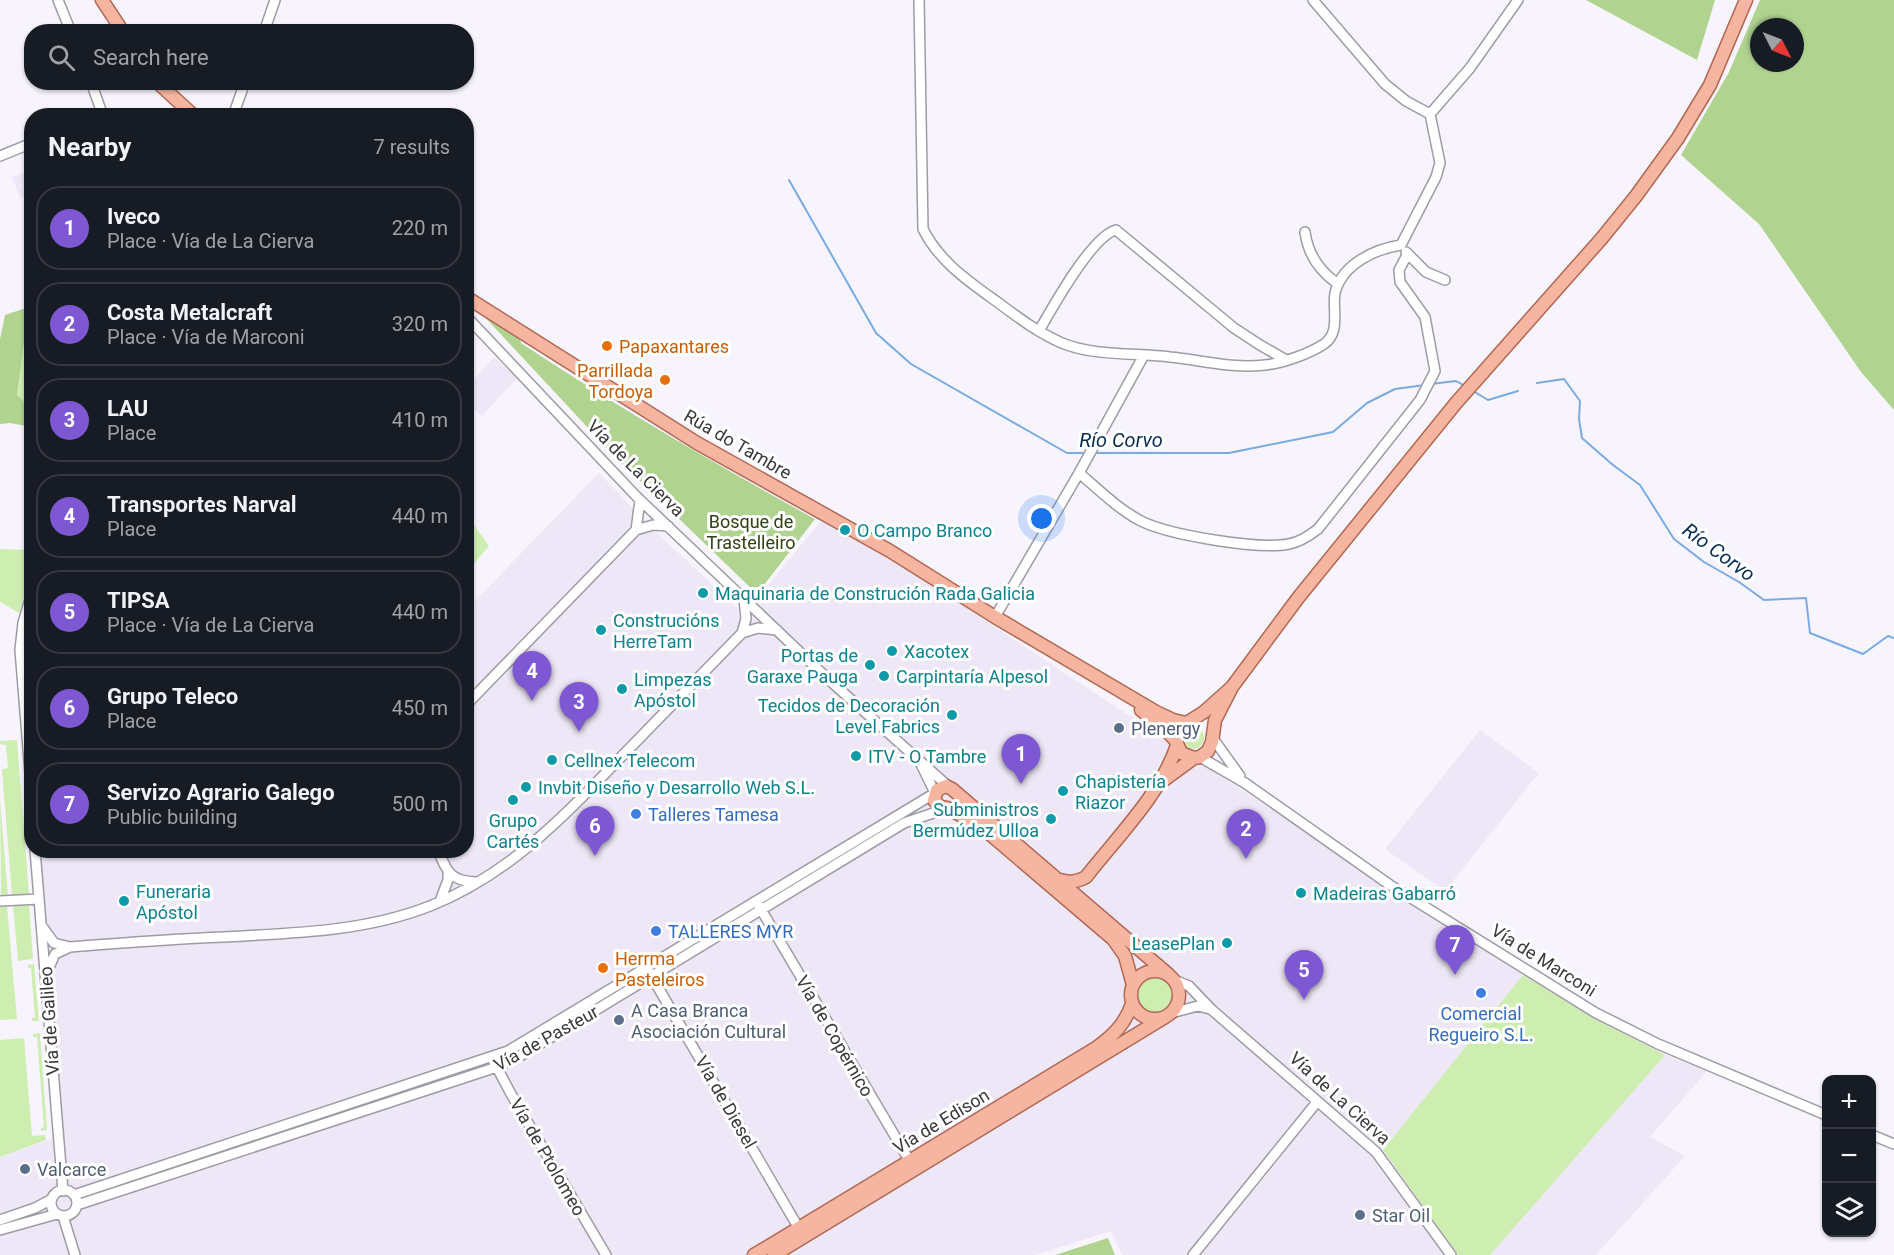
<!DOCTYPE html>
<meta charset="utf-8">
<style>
body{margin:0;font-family:Roboto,sans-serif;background:#242831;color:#f1f3f6}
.controls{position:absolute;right:18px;bottom:18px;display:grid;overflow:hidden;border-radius:12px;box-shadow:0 2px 4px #0004}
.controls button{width:54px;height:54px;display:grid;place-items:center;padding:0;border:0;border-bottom:2px solid #363941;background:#171b24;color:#f1f3f6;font:30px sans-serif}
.compass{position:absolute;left:1750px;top:18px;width:54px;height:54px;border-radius:50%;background:#171b24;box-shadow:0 2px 4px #0004;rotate:132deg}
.you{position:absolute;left:1042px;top:519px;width:21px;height:21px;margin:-15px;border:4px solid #fff;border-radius:50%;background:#1a73e8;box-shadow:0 0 0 9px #1a73e833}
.badge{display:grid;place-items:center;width:39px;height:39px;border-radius:50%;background:#7e58d2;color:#fff;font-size:20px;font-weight:700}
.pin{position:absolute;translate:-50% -50px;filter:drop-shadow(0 2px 3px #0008)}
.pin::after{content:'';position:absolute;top:32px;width:21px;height:18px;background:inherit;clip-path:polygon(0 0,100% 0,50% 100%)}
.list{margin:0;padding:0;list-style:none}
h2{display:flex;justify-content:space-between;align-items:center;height:78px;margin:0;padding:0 24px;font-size:26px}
h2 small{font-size:20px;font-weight:400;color:#9ea1a6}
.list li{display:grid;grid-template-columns:39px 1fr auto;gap:18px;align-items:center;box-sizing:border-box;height:84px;margin:0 12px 12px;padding:0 12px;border:2px solid #363941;border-radius:24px}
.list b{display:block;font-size:22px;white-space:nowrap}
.list p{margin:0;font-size:20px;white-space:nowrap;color:#9ea1a6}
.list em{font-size:20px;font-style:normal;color:#9ea1a6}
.icon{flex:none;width:33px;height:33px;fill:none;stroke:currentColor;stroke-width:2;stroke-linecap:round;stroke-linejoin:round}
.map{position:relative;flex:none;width:1894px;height:1255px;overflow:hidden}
.search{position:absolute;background:#171b24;box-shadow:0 2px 4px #0004;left:24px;top:24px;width:450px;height:66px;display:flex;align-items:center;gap:15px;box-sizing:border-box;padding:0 21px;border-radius:24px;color:#9ea1a6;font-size:22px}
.panel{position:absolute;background:#171b24;box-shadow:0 2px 4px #0004;left:24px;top:108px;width:450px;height:750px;border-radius:24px}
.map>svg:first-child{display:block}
.built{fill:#eee7f7}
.green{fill:#ceeeb1}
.forest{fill:#b0d390;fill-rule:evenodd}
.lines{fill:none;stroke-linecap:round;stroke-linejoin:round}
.stream{stroke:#79abe3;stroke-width:2}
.minor-casing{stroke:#9f9ba4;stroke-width:12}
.major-casing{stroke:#b06953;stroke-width:15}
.minor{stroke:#fff;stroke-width:9}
.major{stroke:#f6b5a0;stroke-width:12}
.food-dot{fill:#e8710a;stroke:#fff;stroke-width:2}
.culture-dot{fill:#0f9aa8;stroke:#fff;stroke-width:2}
.service-dot{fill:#5c6f8a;stroke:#fff;stroke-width:2}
.shop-dot{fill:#3f7fe0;stroke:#fff;stroke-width:2}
.labels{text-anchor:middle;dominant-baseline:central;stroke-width:6;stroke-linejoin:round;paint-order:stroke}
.food-label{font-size:18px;fill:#c56008;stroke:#fff;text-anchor:start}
.street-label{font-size:18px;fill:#3a383c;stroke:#fff}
.park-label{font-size:18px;fill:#2c4212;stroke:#fff}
.culture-label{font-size:18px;fill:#0d838f;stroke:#fff;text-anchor:start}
.service-label{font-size:18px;fill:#4e5e75;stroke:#fff;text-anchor:start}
.shop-label{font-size:18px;fill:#366cbe;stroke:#fff;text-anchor:start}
.water-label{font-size:20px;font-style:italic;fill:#082c4f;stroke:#fff}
</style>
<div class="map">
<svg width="1894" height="1255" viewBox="0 0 1894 1255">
<rect width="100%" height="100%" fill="#f8f4fe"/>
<!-- built -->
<path class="built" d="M31,170V193L20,198L12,177Z
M494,357L517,378L482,416L470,406L467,410V387Z
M599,473L657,533L744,614L821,521L896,562L1523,975L1586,1014L1665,1055L1707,1071L1650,1137L1685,1156L1596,1255H1122L1111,1231L1036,1255H0V1157L63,1135L50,954L35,851L466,850L467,609Z
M1480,730L1539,773L1445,891L1385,849Z"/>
<!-- green -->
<path class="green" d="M29,307H31V408L17,395Z
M467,515L489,546L467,572H466Z
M0,549L31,550V573L19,613L0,602Z
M1182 738a11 11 0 1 1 22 0a11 11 0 1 1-22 0Z
M17,740L29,895L12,896L2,769L8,768L6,745L0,744V741Z
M0,799L8,896L1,897Z
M29,904L33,959L18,961L13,905Z
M0,906H7L17,1019L0,1020Z
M34,964L39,1021H32V1018H35L31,968H28V965Z
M1523,975L1586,1014L1665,1055L1490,1255H1458L1383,1150Z
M1138 995a17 17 0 1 1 34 0a17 17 0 1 1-34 0Z
M40,1033L47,1130L41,1131V1128L44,1127L37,1037H33V1034Z
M24,1038L32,1136L45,1135L46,1140L0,1157V1040Z"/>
<!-- forest -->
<path class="forest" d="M1586,0H1715L1697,60Z
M1760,0H1894V410L1861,372L1759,224L1681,155L1729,72ZM1759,27H1795V63H1759Z
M29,307L17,395L31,408V427L10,423L0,424V339L5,315Z
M481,313L520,339L521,343C616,406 715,464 815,519L757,594L616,458Z
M1108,1238L1115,1255H1055Z"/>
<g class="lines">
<!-- stream -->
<path class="stream" d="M789,180L876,333L911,364L1067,453H1088
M1537,383L1564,379L1580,401L1579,419L1582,438L1613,465L1640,485L1674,539L1704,562L1739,582L1764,600L1806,598L1810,633L1863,654L1888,636L1894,638
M1431,384L1456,381L1465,386
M1473,391L1488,400L1518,391
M1093,453H1229L1333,432L1367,403L1395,389L1425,385"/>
<defs>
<path id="minor" d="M58,0L71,32
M919,0L923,229C940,263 971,283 1000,304C1020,319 1039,333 1062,343C1092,356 1137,353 1170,357C1201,360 1233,369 1265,365C1283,363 1309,354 1324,344C1341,333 1332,309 1335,293C1342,264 1375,249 1401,245
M1313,0L1385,84L1406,101L1430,114
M264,32L275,0
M91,82L103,116
M1430,114L1470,68L1518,0
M233,116L245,82
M0,156L32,143
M1305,232C1308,255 1319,271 1338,284
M1401,245L1436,177L1440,163L1430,114
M1406,252L1426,272L1445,280
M466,316L637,497L828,679L949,787
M1039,331C1052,308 1092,236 1116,230L1234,328L1260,345L1286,360
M1079,473C1098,489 1118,509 1141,521C1169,535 1258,550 1289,544C1300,542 1309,536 1318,529L1420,400L1435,371L1425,317L1400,282L1399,270L1407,255
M636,530L640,500
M32,592L23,623L20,650L32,798
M995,617L1079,473L1144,355
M742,633L746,619L744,598
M466,705L636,530L653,525L668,526
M1212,737L1240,776
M1200,757L1245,783L1390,885L1596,1013L1658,1044L1826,1115
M35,850L63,1191
M438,850C447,872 450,881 476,882
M0,901L39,899
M440,901L448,880V873
M759,906L912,1165
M41,925L54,943L70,947C121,943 172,939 224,937C293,933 364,932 430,906C511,874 566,814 625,753C664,713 703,673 742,633L758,628L777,630
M47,972L55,954L70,947
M649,972L801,1232
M1174,980L1189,986L1212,1010L1376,1152L1451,1255
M1171,1013L1198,1006L1210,1009
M494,1062L511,1094L606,1255
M1872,1135L1894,1144
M51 1203a13 13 0 1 1 26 0a13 13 0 1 1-26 0Z
M74,1195L508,1051L935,793L919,760
M77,1205L497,1067L520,1056L904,823L945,809
M63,1216L75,1255
M0,1220L35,1208L52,1199
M0,1230L57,1214
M1193,1255L1317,1102"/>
<path id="major" d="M102,0L123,32
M157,82L194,116
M466,297L697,443L890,551L995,617L1156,712L1173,720L1186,723
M1232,687L1204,712L1182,726L1178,730L1176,741L1181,753L1194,758L1200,757L1208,751L1212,742L1215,720L1232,687L1298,598L1456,403L1602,238L1636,196L1678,138L1710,85L1746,0
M1141,710L1165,729L1176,741
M1164,780L1194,758
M1060,880C1070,883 1077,882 1086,877C1117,837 1161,794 1177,745
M1131 995a24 24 0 1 1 48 0a24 24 0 1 1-48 0Z
M1133,985L1125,956L1113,939L984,829L970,820L947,808L940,807L934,800L937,790L946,786L952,789L1169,975
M754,1255L1096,1048C1113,1036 1125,1024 1132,1004
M774,1255L1165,1017"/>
</defs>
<!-- minor casing -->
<use href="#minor" class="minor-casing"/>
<!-- major casing -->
<use href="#major" class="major-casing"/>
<!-- minor -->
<use href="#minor" class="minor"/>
<!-- major -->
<use href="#major" class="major"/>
</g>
<!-- markers -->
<g class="food-dot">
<circle cx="607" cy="346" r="6"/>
<circle cx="665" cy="380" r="6"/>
<circle cx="603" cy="968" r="6"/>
</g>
<g class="culture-dot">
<circle cx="845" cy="530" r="6"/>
<circle cx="703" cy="593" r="6"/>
<circle cx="601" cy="630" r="6"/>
<circle cx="892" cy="651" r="6"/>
<circle cx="870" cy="665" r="6"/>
<circle cx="884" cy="676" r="6"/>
<circle cx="622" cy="689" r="6"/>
<circle cx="952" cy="715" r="6"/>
<circle cx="856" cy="756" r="6"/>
<circle cx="552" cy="760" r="6"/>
<circle cx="526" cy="787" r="6"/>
<circle cx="1063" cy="791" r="6"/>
<circle cx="513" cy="800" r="6"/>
<circle cx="1051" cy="819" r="6"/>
<circle cx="1301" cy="893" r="6"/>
<circle cx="124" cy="901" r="6"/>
<circle cx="1227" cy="943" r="6"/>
</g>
<g class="service-dot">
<circle cx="1119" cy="728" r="6"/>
<circle cx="619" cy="1020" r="6"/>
<circle cx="25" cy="1169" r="6"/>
<circle cx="1360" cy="1215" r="6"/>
</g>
<g class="shop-dot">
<circle cx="636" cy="814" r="6"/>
<circle cx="656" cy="931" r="6"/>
<circle cx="1481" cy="993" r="6"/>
</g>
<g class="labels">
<!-- food labels -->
<g class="food-label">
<text x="619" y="346">Papaxantares</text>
<text x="653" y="370" text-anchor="end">Parrillada<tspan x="653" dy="21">Tordoya</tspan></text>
<text x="615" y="958">Herrma<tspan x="615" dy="21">Pasteleiros</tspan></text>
</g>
<!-- street labels -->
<g class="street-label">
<text transform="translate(738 444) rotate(30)">Rúa do Tambre</text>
<text transform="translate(636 468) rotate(45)">Vía de La Cierva</text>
<text transform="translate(1544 960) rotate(32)">Vía de Marconi</text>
<text transform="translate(49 1021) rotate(-94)">Vía de Galileo</text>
<text transform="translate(835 1036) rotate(60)">Vía de Copérnico</text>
<text transform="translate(546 1038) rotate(-29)">Vía de Pasteur</text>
<text transform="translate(1340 1098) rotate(42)">Vía de La Cierva</text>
<text transform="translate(726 1102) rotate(60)">Vía de Diesel</text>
<text transform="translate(941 1121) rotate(-31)">Vía de Edison</text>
<text transform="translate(548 1157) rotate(60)">Vía de Ptolomeo</text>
</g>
<!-- park labels -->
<g class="park-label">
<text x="751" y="521">Bosque de<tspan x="751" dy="21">Trastelleiro</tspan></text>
</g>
<!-- culture labels -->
<g class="culture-label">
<text x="857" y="530">O Campo Branco</text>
<text x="715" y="593">Maquinaria de Construción Rada Galicia</text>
<text x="613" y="620">Construcións<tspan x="613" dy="21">HerreTam</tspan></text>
<text x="904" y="651">Xacotex</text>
<text x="858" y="655" text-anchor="end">Portas de<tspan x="858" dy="21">Garaxe Pauga</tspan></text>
<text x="896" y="676">Carpintaría Alpesol</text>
<text x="634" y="679">Limpezas<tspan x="634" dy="21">Apóstol</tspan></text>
<text x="940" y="705" text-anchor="end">Tecidos de Decoración<tspan x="940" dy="21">Level Fabrics</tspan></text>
<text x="868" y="756">ITV - O Tambre</text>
<text x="564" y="760">Cellnex Telecom</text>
<text x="1075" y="781">Chapistería<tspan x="1075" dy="21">Riazor</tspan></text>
<text x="538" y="787">Invbit Diseño y Desarrollo Web S.L.</text>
<text x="1039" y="809" text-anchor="end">Subministros<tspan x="1039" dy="21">Bermúdez Ulloa</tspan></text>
<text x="513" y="820" text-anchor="middle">Grupo<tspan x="513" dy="21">Cartés</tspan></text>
<text x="136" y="891">Funeraria<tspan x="136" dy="21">Apóstol</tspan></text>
<text x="1313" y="893">Madeiras Gabarró</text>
<text x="1215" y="943" text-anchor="end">LeasePlan</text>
</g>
<!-- service labels -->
<g class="service-label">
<text x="1131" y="728">Plenergy</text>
<text x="631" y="1010">A Casa Branca<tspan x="631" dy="21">Asociación Cultural</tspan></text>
<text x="37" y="1169">Valcarce</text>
<text x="1372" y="1215">Star Oil</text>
</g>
<!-- shop labels -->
<g class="shop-label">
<text x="648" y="814">Talleres Tamesa</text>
<text x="668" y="931">TALLERES MYR</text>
<text x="1481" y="1013" text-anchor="middle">Comercial<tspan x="1481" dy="21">Regueiro S.L.</tspan></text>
</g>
<!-- water labels -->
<g class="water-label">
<text x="1121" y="440">Río Corvo</text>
<text transform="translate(1719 552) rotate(36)">Río Corvo</text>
</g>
</g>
</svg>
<div class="controls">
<button>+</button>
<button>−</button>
<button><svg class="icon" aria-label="layers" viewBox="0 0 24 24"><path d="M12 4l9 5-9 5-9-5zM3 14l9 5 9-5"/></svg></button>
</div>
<svg class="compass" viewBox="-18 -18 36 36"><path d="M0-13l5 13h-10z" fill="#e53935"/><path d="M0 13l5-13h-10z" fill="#9ea1a6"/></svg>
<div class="you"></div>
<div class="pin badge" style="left:1021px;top:784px">1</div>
<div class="pin badge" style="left:1246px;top:859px">2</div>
<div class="pin badge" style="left:579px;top:732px">3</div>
<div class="pin badge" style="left:532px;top:701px">4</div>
<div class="pin badge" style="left:1304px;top:1000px">5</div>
<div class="pin badge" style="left:595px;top:856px">6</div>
<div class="pin badge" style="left:1455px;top:975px">7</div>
<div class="search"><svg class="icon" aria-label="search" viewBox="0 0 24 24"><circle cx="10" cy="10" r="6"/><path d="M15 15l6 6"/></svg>Search here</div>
<section class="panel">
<h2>Nearby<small>7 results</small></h2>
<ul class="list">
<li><span class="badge">1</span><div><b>Iveco</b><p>Place · Vía de La Cierva</p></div><em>220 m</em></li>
<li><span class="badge">2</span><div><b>Costa Metalcraft</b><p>Place · Vía de Marconi</p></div><em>320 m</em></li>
<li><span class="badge">3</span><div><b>LAU</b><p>Place</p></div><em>410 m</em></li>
<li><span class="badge">4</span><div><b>Transportes Narval</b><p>Place</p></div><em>440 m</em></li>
<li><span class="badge">5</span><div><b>TIPSA</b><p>Place · Vía de La Cierva</p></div><em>440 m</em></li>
<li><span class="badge">6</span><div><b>Grupo Teleco</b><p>Place</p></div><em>450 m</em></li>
<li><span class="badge">7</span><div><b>Servizo Agrario Galego</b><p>Public building</p></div><em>500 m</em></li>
</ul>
</section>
</div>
